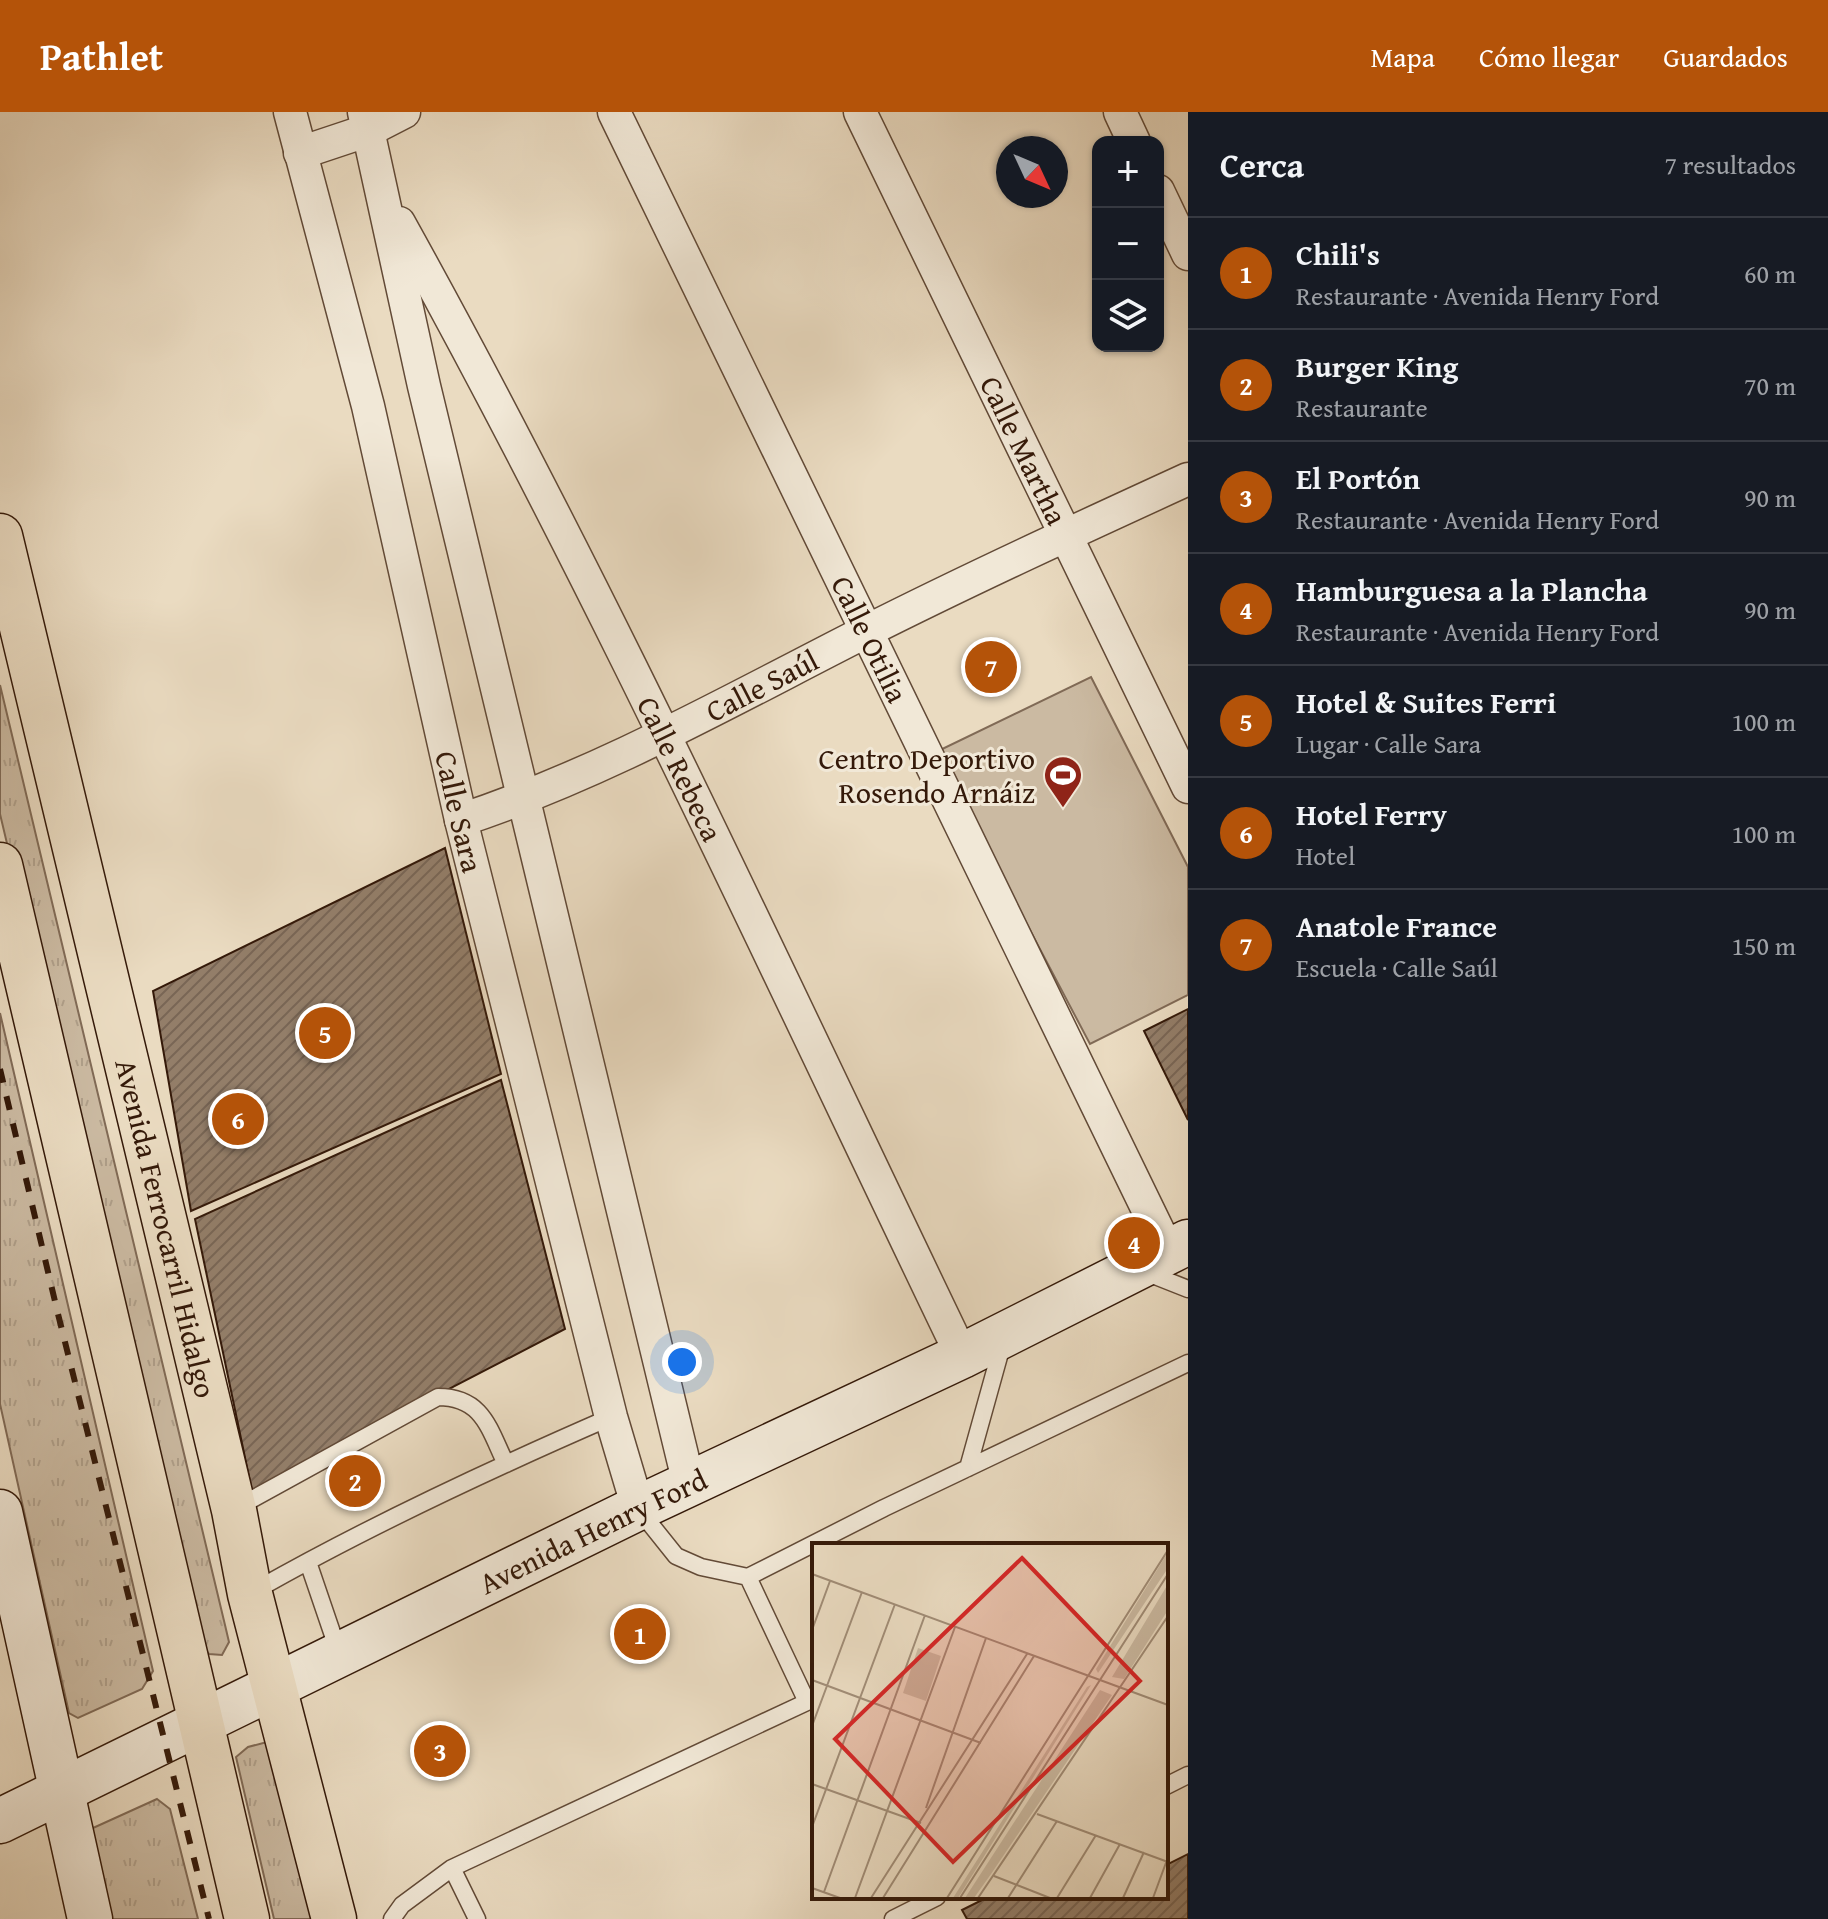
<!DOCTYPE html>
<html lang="es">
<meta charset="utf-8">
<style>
body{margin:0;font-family:"Gentium Book Plus",serif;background:#20242c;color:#f1f3f6}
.controls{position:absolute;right:24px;top:24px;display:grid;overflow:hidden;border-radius:16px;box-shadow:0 2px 6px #0004}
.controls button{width:72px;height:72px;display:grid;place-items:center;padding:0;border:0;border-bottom:2px solid #363941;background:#171b24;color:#f1f3f6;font:40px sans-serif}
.compass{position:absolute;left:996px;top:24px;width:72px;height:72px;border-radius:50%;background:#171b24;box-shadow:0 2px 6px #0004;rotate:134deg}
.you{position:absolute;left:682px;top:1250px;width:28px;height:28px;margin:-20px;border:6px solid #fff;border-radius:50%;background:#1a73e8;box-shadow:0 0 0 12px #1a73e833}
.badge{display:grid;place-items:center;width:52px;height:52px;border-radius:50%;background:#b45309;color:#fff;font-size:26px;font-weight:700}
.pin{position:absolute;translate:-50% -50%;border:4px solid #fff;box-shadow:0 2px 8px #0006}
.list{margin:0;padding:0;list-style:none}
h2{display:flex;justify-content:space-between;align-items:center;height:104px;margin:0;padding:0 32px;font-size:34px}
h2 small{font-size:26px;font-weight:400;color:#9ea1a6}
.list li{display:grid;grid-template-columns:52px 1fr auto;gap:24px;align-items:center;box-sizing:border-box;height:112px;padding:0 32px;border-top:2px solid #363941}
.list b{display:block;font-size:30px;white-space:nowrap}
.list p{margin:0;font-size:26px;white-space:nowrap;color:#9ea1a6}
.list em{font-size:26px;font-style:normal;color:#9ea1a6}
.icon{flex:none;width:44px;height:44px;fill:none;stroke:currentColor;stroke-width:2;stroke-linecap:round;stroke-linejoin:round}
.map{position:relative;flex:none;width:1188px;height:1807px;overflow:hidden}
header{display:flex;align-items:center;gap:48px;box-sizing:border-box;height:112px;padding:0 40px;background:#b45309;color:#fff}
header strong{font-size:38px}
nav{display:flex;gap:44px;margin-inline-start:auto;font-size:28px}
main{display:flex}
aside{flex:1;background:#171b24}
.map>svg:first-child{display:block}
.grass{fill:url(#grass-tufts);stroke:#806a56;stroke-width:2}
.pitch{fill:#cbbaa2;stroke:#806a56;stroke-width:2}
.building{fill:url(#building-hatch);stroke:#341909;stroke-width:2}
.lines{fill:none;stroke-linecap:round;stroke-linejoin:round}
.lane-casing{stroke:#624a37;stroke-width:19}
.street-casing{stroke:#624a37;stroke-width:35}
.secondary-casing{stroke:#341909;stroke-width:47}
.primary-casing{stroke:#341909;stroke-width:47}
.lane{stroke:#f1e8d7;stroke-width:16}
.street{stroke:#f1e8d7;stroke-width:32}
.secondary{stroke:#f1e8d7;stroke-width:44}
.primary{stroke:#eadbc1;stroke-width:44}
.rail{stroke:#341909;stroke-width:6;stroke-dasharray:14 14;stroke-linecap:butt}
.labels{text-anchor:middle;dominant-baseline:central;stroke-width:6;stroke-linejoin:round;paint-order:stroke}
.street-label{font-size:30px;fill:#341909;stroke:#f1e8d7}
.poi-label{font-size:30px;fill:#341909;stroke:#f1e8d7;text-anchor:end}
.inset-road{fill:none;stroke:#a18d77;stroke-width:2}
.view{fill:#d62828;fill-opacity:0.15;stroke:#d62828;stroke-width:4}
.inset-edge{fill:none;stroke:#341909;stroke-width:4}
</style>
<header>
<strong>Pathlet</strong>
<nav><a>Mapa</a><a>Cómo llegar</a><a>Guardados</a></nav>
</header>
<main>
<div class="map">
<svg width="1188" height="1807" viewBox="0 0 1188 1807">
<defs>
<pattern id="grass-tufts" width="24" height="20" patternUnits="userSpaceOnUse" patternTransform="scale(2)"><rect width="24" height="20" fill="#cbbaa2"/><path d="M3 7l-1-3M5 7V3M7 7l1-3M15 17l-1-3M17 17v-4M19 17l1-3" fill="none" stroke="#af9f8a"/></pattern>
<pattern id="building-hatch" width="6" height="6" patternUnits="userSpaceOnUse" patternTransform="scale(2)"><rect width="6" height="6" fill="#937e69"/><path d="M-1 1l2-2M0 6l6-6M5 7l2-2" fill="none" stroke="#796655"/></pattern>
</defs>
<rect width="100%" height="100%" fill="#eadbc1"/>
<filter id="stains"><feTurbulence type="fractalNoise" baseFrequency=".0025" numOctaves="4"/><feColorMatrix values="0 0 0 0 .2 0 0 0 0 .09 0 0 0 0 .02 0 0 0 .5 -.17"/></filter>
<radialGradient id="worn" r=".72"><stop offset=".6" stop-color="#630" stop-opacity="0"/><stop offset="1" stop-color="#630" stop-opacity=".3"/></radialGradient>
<!-- grass -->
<path class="grass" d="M0,573L225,1513L229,1530L222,1543L209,1542L195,1526L0,702Z
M0,901L153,1559L142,1577L78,1606L69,1601L0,1292Z
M267,1630L318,1807H274L236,1645L248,1635Z
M157,1687L170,1697L198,1807H107L90,1737L93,1716Z"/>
<!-- pitch -->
<path class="pitch" d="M1091,565L1188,755V883L1090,932L936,640Z"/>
<!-- building -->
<path class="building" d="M445,736L501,962L191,1099L153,879Z
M1188,897V1008L1144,919Z
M501,968L565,1217L252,1379L195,1107Z
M1188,1742V1807H967L962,1798L988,1785H1166V1753Z"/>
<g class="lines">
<defs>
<path id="lane" d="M1145,1160L1188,1177
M968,1356L1003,1230
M236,1396L438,1285C483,1285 489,1317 506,1352
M640,1399L676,1444L701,1455L748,1465L884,1396L1188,1251
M308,1450L339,1541
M251,1481C366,1415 489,1358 611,1305
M1166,1674L1188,1663
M452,1756L477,1807
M392,1807L402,1793L452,1756L807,1590L748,1465
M893,1807L937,1785"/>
<g id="street">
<path id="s1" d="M290,0L368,294L461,708L611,1305L638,1396"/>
<path d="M364,0L424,274L689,1372"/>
<path id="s2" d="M614,0L1168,1139"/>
<path id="s3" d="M860,0L1188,675"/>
<path d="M1120,0L1134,30"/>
<path d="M300,41L369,18L404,0"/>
<path d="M1158,79L1188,142"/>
<path id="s4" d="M399,111C604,480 779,864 962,1244"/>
<path id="s5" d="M461,708C603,661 731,588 863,521C970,467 1079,417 1188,367"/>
</g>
<g id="secondary">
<path d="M0,1400L90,1807"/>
<path id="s6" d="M0,1709L638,1396L962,1244L1188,1130"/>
</g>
<g id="primary">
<path id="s7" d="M0,424L234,1398L250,1482L334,1807"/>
<path d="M0,753L247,1807"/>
</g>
</defs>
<!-- lane casing -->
<use href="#lane" class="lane-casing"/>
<!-- street casing -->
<use href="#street" class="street-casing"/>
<!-- secondary casing -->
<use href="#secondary" class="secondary-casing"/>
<!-- primary casing -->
<use href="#primary" class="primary-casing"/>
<!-- lane -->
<use href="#lane" class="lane"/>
<!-- street -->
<use href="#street" class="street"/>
<!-- secondary -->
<use href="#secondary" class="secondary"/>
<!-- primary -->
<use href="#primary" class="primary"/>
<!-- rail -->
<path class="rail" d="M0,957L58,1202L209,1807"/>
</g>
<!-- icons -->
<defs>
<symbol id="stadium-pin" viewBox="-11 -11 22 30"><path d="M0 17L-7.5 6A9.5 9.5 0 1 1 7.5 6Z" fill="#8f2418" stroke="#f1e8d7"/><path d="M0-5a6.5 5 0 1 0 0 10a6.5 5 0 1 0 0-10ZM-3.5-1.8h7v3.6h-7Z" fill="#fff"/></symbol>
</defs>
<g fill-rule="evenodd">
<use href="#stadium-pin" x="1041" y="641" width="44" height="60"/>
</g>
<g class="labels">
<!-- street labels -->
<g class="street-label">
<text stroke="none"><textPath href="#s3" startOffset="376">Calle Martha</textPath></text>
<text stroke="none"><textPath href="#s2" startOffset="586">Calle Otilia</textPath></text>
<text stroke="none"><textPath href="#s5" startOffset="330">Calle Saúl</textPath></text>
<text stroke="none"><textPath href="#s4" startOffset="614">Calle Rebeca</textPath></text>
<text stroke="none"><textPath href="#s1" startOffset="720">Calle Sara</textPath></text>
<text stroke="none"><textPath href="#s7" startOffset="712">Avenida Ferrocarril Hidalgo</textPath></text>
<text stroke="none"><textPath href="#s6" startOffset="660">Avenida Henry Ford</textPath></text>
</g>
<!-- poi labels -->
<g class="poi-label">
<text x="1035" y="646">Centro Deportivo<tspan x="1035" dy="34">Rosendo Arnáiz</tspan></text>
</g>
</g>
<!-- overview -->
<g transform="translate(812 1431)">
<rect width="356" height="356" fill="#eadbc1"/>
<path d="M356,9V25L286,130L284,126ZM356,41V67L312,136L300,134ZM279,142L146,355H141L275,144ZM288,147L300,152L179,331L162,355H153Z" fill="#cbbaa2"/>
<path d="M106,105L129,113L114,158L91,150Z" fill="#cbbaa2"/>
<path class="inset-road" d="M0,31L356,162M0,87L18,38M0,137L169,200M0,183L50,49M0,241L109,280M114,265L174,95M225,271L356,319M0,284L83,61M182,333L238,355M0,345L28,355M12,349L113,72M43,355L143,84M59,355L215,111M71,355L222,113M135,355L356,7M148,355L356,31M166,355L356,73M196,355L245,278M245,355L284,292M278,355L308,301M311,355L332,309M341,355L355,317"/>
<path class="view" d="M210,15L328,138L141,319L23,196Z"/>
<rect width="356" height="356" class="inset-edge"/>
</g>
<rect width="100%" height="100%" filter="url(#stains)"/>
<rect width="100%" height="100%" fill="url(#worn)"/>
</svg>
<div class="controls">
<button>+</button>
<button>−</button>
<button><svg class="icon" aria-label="layers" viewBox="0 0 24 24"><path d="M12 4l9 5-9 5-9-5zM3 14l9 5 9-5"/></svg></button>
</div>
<svg class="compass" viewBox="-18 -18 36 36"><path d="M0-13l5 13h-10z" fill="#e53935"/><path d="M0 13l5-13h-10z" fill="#9ea1a6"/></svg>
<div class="you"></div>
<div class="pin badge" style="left:640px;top:1522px">1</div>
<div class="pin badge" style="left:355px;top:1369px">2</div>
<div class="pin badge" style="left:440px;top:1639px">3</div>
<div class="pin badge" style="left:1134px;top:1131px">4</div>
<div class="pin badge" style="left:325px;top:921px">5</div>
<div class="pin badge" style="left:238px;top:1007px">6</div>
<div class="pin badge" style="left:991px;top:555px">7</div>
</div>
<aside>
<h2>Cerca<small>7 resultados</small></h2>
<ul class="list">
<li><span class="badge">1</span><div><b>Chili's</b><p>Restaurante · Avenida Henry Ford</p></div><em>60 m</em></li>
<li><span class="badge">2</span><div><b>Burger King</b><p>Restaurante</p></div><em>70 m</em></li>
<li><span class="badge">3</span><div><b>El Portón</b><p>Restaurante · Avenida Henry Ford</p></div><em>90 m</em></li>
<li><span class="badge">4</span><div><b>Hamburguesa a la Plancha</b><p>Restaurante · Avenida Henry Ford</p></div><em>90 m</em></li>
<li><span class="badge">5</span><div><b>Hotel &amp; Suites Ferri</b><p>Lugar · Calle Sara</p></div><em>100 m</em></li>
<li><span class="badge">6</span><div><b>Hotel Ferry</b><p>Hotel</p></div><em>100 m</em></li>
<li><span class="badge">7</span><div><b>Anatole France</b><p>Escuela · Calle Saúl</p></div><em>150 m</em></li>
</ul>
</aside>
</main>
